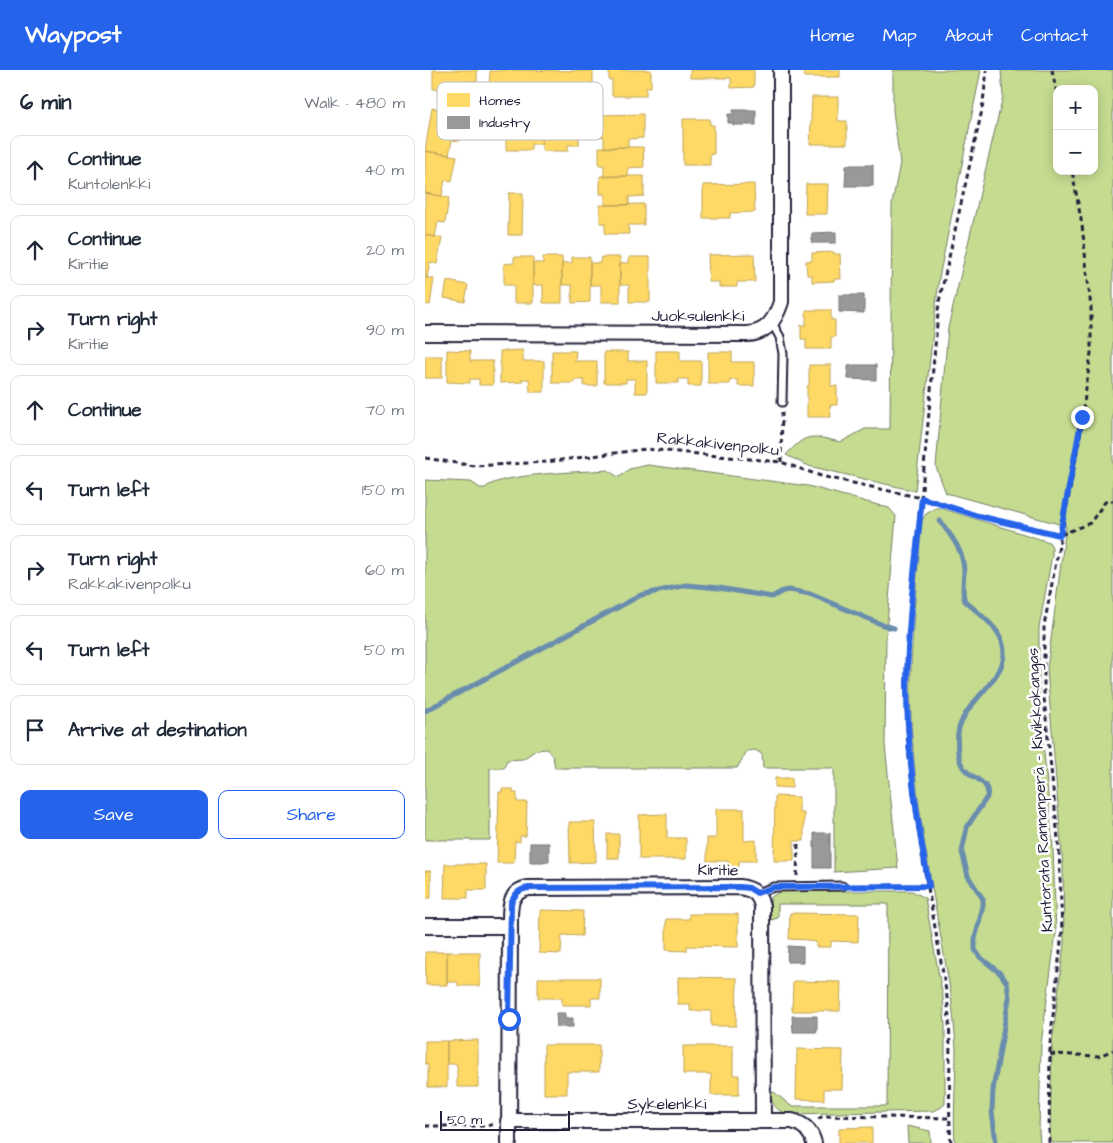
<!DOCTYPE html>
<meta charset="utf-8">
<style>
body{margin:0;font-family:"Architects Daughter",sans-serif;background:#f6f6f7;color:#1f2937}
.controls{position:absolute;right:15px;top:15px;display:grid;overflow:hidden;border-radius:10px;box-shadow:0 2px 12px #0003}
.controls button{width:45px;height:45px;display:grid;place-items:center;padding:0;border:0;border-bottom:1px solid #e0e1e3;background:#fff;color:#1f2937;font:25px sans-serif}
.scale{position:absolute;left:15px;bottom:12px;width:130px;box-sizing:border-box;padding-left:5px;border:2px solid #22223b;border-top:0;font-size:14px;line-height:18px;white-space:nowrap;color:#22223b;-webkit-text-stroke:4px #fff;paint-order:stroke}
.stop{position:absolute;width:15px;height:15px;margin:-11px;border:4px solid #2563eb;border-radius:50%;background:#fff}
.stop.end{background:#2563eb;border-color:#fff;box-shadow:0 1px 5px #0008}
.list{margin:0;padding:0;list-style:none}
h2{display:flex;justify-content:space-between;align-items:center;height:65px;margin:0;padding:0 20px;font-size:21px}
h2 small{font-size:16px;font-weight:400;color:#747a83}
.list li{display:grid;grid-template-columns:32px 1fr auto;gap:15px;align-items:center;box-sizing:border-box;height:70px;margin:0 10px 10px;padding:0 10px;border:1px solid #e0e1e3;border-radius:10px}
.list b{display:block;font-size:19px;white-space:nowrap}
.list p{margin:0;font-size:16px;white-space:nowrap;color:#747a83}
.list em{font-size:16px;font-style:normal;color:#747a83}
.actions{display:flex;gap:10px;padding:15px 20px}
.actions a{flex:1;padding:11px 0;border:1px solid #2563eb;border-radius:10px;text-align:center;font-size:18px;color:#2563eb}
.actions .main{background:#2563eb;color:#fff}
.icon{flex:none;width:28px;height:28px;fill:none;stroke:currentColor;stroke-width:2;stroke-linecap:round;stroke-linejoin:round}
.map{position:relative;flex:none;width:688px;height:1073px;overflow:hidden}
header{display:flex;align-items:center;gap:30px;box-sizing:border-box;height:70px;padding:0 25px;background:#2563eb;color:#fff}
header strong{font-size:24px}
nav{display:flex;gap:28px;margin-inline-start:auto;font-size:18px}
main{display:flex}
aside{flex:1;background:#fff}
.map>svg:first-child{display:block}
.green{fill:#c5db90;stroke:#747e66;fill-rule:evenodd}
.homes{fill:#ffd966;stroke:#bda259}
.industry{fill:#999;stroke:#75757d}
.lines{fill:none;stroke-linecap:round;stroke-linejoin:round}
.stream{stroke:#6a8dae;stroke-width:5}
.lane-casing{stroke:#22223b;stroke-width:11}
.street-casing{stroke:#22223b;stroke-width:18}
.path{stroke:#22223b;stroke-width:3;stroke-dasharray:5 4;stroke-linecap:butt}
.lane{stroke:#fff;stroke-width:7}
.street{stroke:#fff;stroke-width:14}
.route{stroke:#2563eb;stroke-width:6}
.labels{text-anchor:middle;dominant-baseline:central;stroke-width:5;stroke-linejoin:round;paint-order:stroke}
.street-label{font-size:16px;fill:#22223b;stroke:#fff}
.key{fill:#fff;stroke:#bdbdc4;stroke-width:1}
.key-label{font-size:14px;fill:#22223b}
</style>
<header>
<strong>Waypost</strong>
<nav><a>Home</a><a>Map</a><a>About</a><a>Contact</a></nav>
</header>
<main>
<aside>
<h2>6 min<small>Walk · 480 m</small></h2>
<ul class="list">
<li><svg class="icon" aria-label="ahead" viewBox="0 0 24 24"><path d="M12 20V5M6 11l6-6 6 6"/></svg><div><b>Continue</b><p>Kuntolenkki</p></div><em>40 m</em></li>
<li><svg class="icon" aria-label="ahead" viewBox="0 0 24 24"><path d="M12 20V5M6 11l6-6 6 6"/></svg><div><b>Continue</b><p>Kiritie</p></div><em>20 m</em></li>
<li><svg class="icon" aria-label="right" viewBox="0 0 24 24"><path d="M7 20v-9h11M14 6l5 5-5 5"/></svg><div><b>Turn right</b><p>Kiritie</p></div><em>90 m</em></li>
<li><svg class="icon" aria-label="ahead" viewBox="0 0 24 24"><path d="M12 20V5M6 11l6-6 6 6"/></svg><div><b>Continue</b></div><em>70 m</em></li>
<li><svg class="icon" aria-label="left" viewBox="0 0 24 24"><path d="M17 20v-9H6M10 6l-5 5 5 5"/></svg><div><b>Turn left</b></div><em>150 m</em></li>
<li><svg class="icon" aria-label="right" viewBox="0 0 24 24"><path d="M7 20v-9h11M14 6l5 5-5 5"/></svg><div><b>Turn right</b><p>Rakkakivenpolku</p></div><em>60 m</em></li>
<li><svg class="icon" aria-label="left" viewBox="0 0 24 24"><path d="M17 20v-9H6M10 6l-5 5 5 5"/></svg><div><b>Turn left</b></div><em>50 m</em></li>
<li><svg class="icon" aria-label="arrive" viewBox="0 0 24 24"><path d="M6 21V4h12l-3 4 3 4H6"/></svg><div><b>Arrive at destination</b></div></li>
</ul>
<div class="actions"><a class="main">Save</a><a>Share</a></div>
</aside>
<div class="map">
<svg width="688" height="1073" viewBox="0 0 688 1073">
<rect width="100%" height="100%" fill="#fff"/>
<filter id="ink" filterUnits="userSpaceOnUse"><feTurbulence type="fractalNoise" baseFrequency=".02" numOctaves="2"/><feDisplacementMap in="SourceGraphic" scale="10" xChannelSelector="R" yChannelSelector="G"/><feConvolveMatrix kernelMatrix="1 2 1 2 8 2 1 2 1" color-interpolation-filters="sRGB"/></filter>
<g filter="url(#ink)">
<!-- green -->
<path class="green" d="M468,0H556L514,208L490,421L384,396L361,385C383,361 386,366 416,372L440,359H465L467,134L475,93L468,41Z
M576,0H688V1073H627L625,1063L627,974L639,873L638,797L622,599L641,456L521,423L511,397L523,258L578,26ZM632,19H669V101H632Z
M223,395L383,416L464,438L471,446L461,566L460,675L473,798L409,802V698H338L337,684L330,680L322,681L312,698H130L128,687L122,679L111,680L98,689L82,690L79,698H65V770H0V410L46,412L55,418H60C75,403 159,402 183,400L193,407L196,406L204,399Z
M511,438H516L624,472L627,477V485L614,558V629L628,778L631,863L616,974L614,1062L615,1073H530C528,1042 531,1011 531,979C530,961 528,943 526,925C512,840 493,756 487,670C482,598 491,524 496,451L501,444Z
M355,821H487L500,828L518,928L520,956V1034L515,1038L508,1041L362,1044C350,1040 347,1034 345,1023L349,1022L366,1036H462L463,834H353V848L346,850L345,828Z
M482,1056L505,1061L506,1073H483Z"/>
<!-- homes -->
<path class="homes" d="M8,0H52V12H35V19H8Z
M75,0L168,1V20H156V18L128,17V20L76,17V20L64,19L65,1H75Z
M180,0H226V17H221V26H187V10H184V1Z
M265,0H329V17L306,18V8H265Z
M379,0H415V7H379Z
M387,27H413V51H422V74H385Z
M7,38L40,44L35,71L27,70L24,85L0,81Z
M81,44H107L106,48H117V74H106V80H81Z
M218,44V68L203,69V77L179,78V66L174,67V45Z
M117,45H143V49H154V75H143V81H117Z
M258,49H285V55H289V84H285V95H258Z
M174,77H218L219,97L203,98V106L179,107V95H174Z
M0,81L32,86L27,111L20,110L17,126L0,123Z
M175,106H219V126L204,127V135H180V124H175Z
M329,114L330,142L305,143V148H278V115Z
M381,114H403L402,144H380Z
M0,123L24,128L20,153L13,152L10,167L0,165Z
M84,123H98L97,165H83Z
M219,134V155H203L204,164H180V153H175V135Z
M0,165L17,168L12,194L5,192L2,208L0,207Z
M409,182V184H415L416,209H409V211L387,212V205H382L381,191H387V183Z
M329,184L330,212H312V217H294V212H284L283,185Z
M89,187H108V233H89V215H79V194L89,193Z
M118,187H137V233H118V215H108V193H118Z
M147,187H165V232L147,233V215H137V193H147Z
M176,187H195V232H176V215H165V193H175Z
M204,187H225V232H204V215H195V193H204Z
M0,207L9,209L5,235L0,234Z
M22,211L43,215L40,232L19,228Z
M381,240H406V250H410V267H406V279H381V269H376V255H381Z
M22,280L45,281V291H68V315H54V309H45V313L22,312Z
M98,280V291H119V322H105L104,309H97V312L75,313V281Z
M127,281H151L150,291H172V316H159V310H149V313H127Z
M231,281H255V291H276V316H263V309H253L254,313H231Z
M179,282H203V291H222V323H210V309H201V313H179Z
M283,282H307V292H329V316H313V310H305V314H283Z
M0,286H17V308H0Z
M384,295H406V316H412V335H405L406,347H382V316H384Z
M350,708H367V718L350,717Z
M77,719H88V723H92V732H102L101,766H95V772L90,771L89,793H72L74,722H77Z
M350,726L374,727V743H379V771H369V791H349Z
M291,739H319V771L331,770V791H314V797H303V791H282V768H291Z
M242,744V768H261V789H214V745Z
M144,752H170L171,792L145,793Z
M182,764H194V788H182Z
M20,794H61V820H43V828H19Z
M0,801H6V828H0Z
M115,840L158,841L157,866L137,865L136,884L114,883Z
M365,843L434,844L433,872L406,871V877H391V872L383,871V870L364,869Z
M264,844H313V877L262,876V881L241,880V849H264Z
M0,882H22V915H1Z
M22,882H55V916H33V912H22Z
M253,907L312,908L311,956H286V941H265V934H253Z
M113,908H175V928H166V935H137V928H113Z
M368,911L416,912L415,941H367Z
M53,970V1017H32V994H22V971Z
M0,971H22V1017H3V994H0Z
M119,975H174V1002H142V1024H119Z
M258,976H308V1005H314V1025H286V1004H258Z
M372,979L418,980L417,1019H399V1030L371,1029Z
M447,1057V1073H414V1058Z"/>
<!-- industry -->
<path class="industry" d="M308,40H331V55H308V53H303V44H308Z
M421,95H448V116H420Z
M411,162V173H387V163Z
M414,225H439V243L414,242Z
M423,295H451V310L423,309Z
M389,763H405V798H389Z
M105,773H124V792H105Z
M363,876L378,877V892H362Z
M131,943H140V948H148V957H132Z
M367,946H392V962H368Z"/>
<g class="lines">
<!-- stream -->
<path class="stream" d="M515,451C527,467 538,480 539,500C539,510 536,522 540,531C551,541 565,551 573,563C598,604 538,626 533,663C532,673 532,688 538,697C545,709 566,710 562,727L542,757L537,782L543,806L558,829V836L550,869V880L555,887L576,904L582,913L584,928L568,1020L567,1041L571,1073
M0,641L216,525L261,515L294,518L347,527L358,521L365,520L385,524L458,555L469,558"/>
<defs>
<path id="lane" d="M347,253L355,267L358,284L357,332
M332,823L349,817L417,816"/>
<path id="street" d="M0,263L322,264C342,263 350,250 356,232V0
M0,856H85L84,1073
M85,856C85,839 83,821 104,818L315,817C328,819 334,824 337,836L338,1050
M83,1051H367C379,1054 386,1061 389,1073"/>
</defs>
<!-- lane casing -->
<use href="#lane" class="lane-casing"/>
<!-- street casing -->
<use href="#street" class="street-casing"/>
<!-- path -->
<path class="path" d="M627,0L632,24
M0,388L50,396L121,392L221,379L356,392L396,406L497,428L553,446L635,465L665,453L680,432L688,431
M356,392L357,342
M372,806L373,774
M427,816H504
M625,984L674,986L688,980
M393,1049L398,1046L524,1048
M0,1056H62L70,1054
M526,1073C522,1024 528,976 522,927C508,842 490,756 483,670C481,635 483,599 484,563L514,232L557,40L562,0
M624,1073L625,974L637,862L634,779L619,628V556L654,369L666,283V238L657,155L647,101"/>
<!-- lane -->
<use href="#lane" class="lane"/>
<!-- street -->
<use href="#street" class="street"/>
</g>
</g>
<g class="lines" filter="url(#ink)">
<!-- route -->
<path class="route" d="M84,949L86,833C90,824 94,819 104,818L315,817L324,818L332,823L349,817L504,816C492,750 482,684 482,617C482,554 491,490 497,428L553,446L635,465L657,347"/>
</g>
<g class="labels">
<!-- street labels -->
<g class="street-label">
<text x="273" y="246">Juoksulenkki</text>
<text transform="translate(293 374) rotate(6)">Rakkakivenpolku</text>
<text transform="translate(615 720) rotate(-93)">Kuntorata Rannanperä - Kivikkokangas</text>
<text transform="translate(293 800) rotate(1)">Kiritie</text>
<text x="242" y="1034">Sykelenkki</text>
</g>
</g>
<!-- legend -->
<rect x="12" y="12" width="166" height="58" rx="8" class="key"/>
<rect x="22" y="23" width="23" height="14" fill="#ffd966"/>
<rect x="22" y="46" width="23" height="13" fill="#999"/>
<g class="key-label">
<text x="54" y="35">Homes</text>
<text x="54" y="57">Industry</text>
</g>
</svg>
<div class="controls">
<button>+</button>
<button>−</button>
</div>
<div class="scale">50 m</div>
<div class="stop" style="left:84px;top:949px"></div>
<div class="stop end" style="left:657px;top:347px"></div>
</div>
</main>
